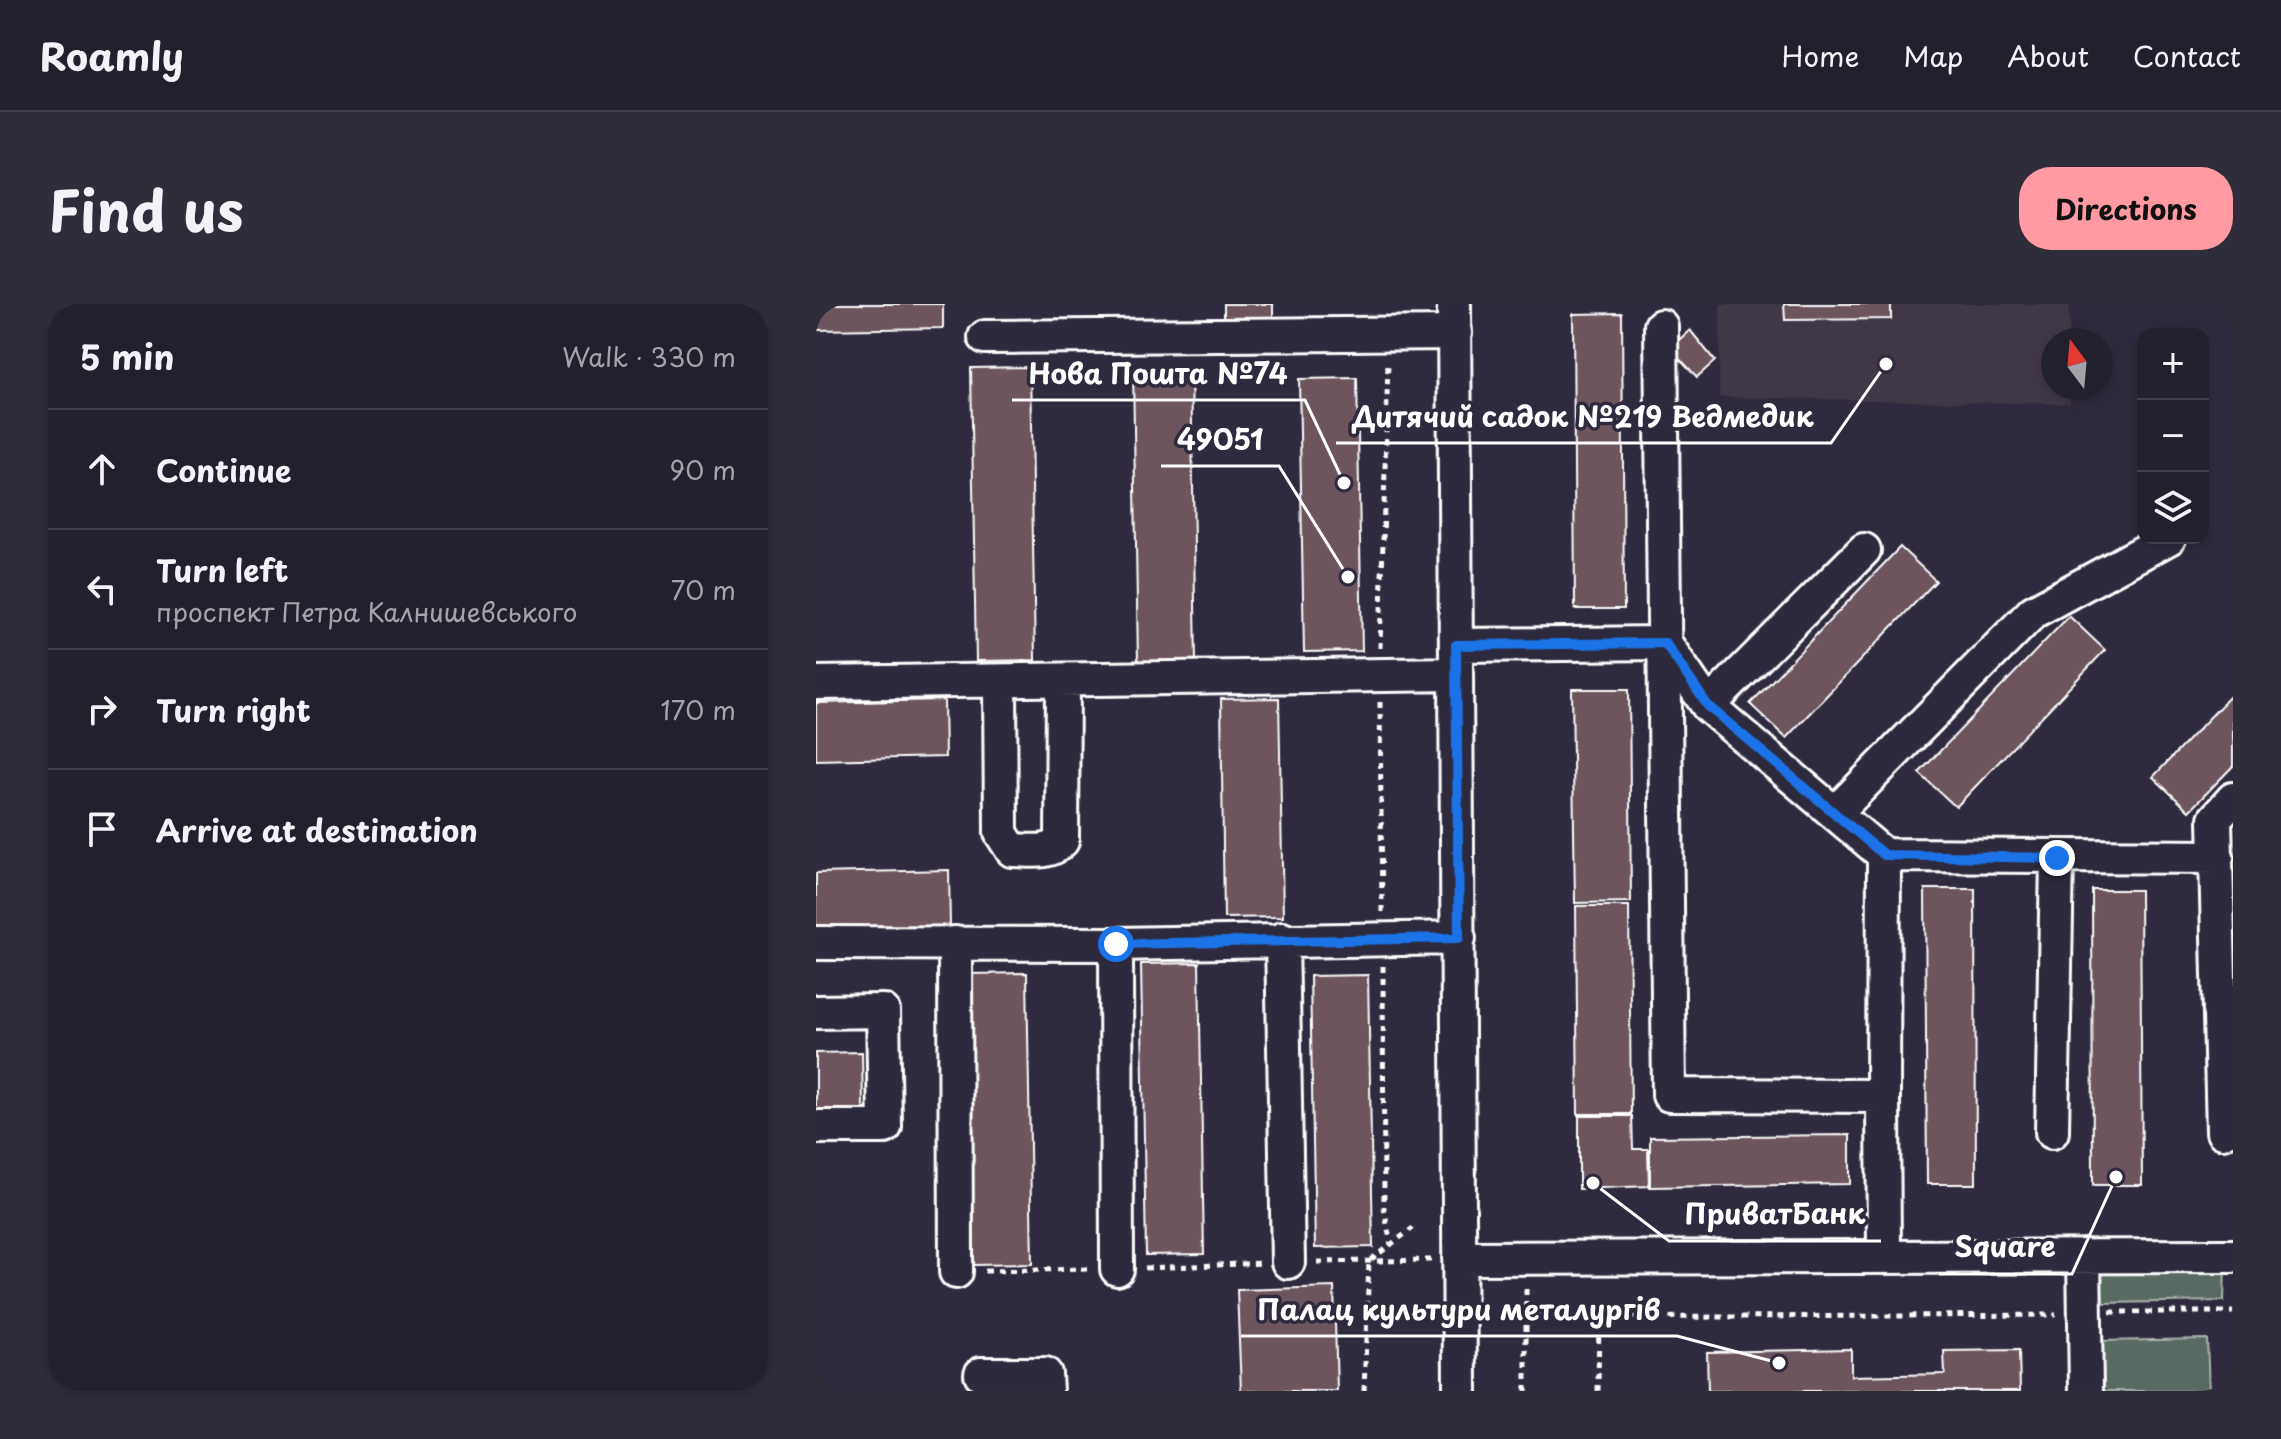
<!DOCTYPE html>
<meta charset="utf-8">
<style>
body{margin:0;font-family:"Playpen Sans",sans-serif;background:#2f2d3a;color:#f1f3f6}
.controls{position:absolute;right:24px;top:24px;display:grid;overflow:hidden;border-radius:16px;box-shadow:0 4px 12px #0003}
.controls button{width:72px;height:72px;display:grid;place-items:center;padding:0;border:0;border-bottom:2px solid #403e4a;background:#23202e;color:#f1f3f6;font:40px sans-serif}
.compass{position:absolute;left:1225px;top:24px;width:72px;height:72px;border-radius:50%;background:#23202e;box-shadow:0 4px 12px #0003;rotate:344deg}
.stop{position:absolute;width:24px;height:24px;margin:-18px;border:6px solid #1a73e8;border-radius:50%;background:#fff}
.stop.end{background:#1a73e8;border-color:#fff;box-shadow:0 2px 8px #0008}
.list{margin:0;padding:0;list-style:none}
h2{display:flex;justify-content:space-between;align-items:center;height:104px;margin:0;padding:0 32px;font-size:34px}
h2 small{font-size:26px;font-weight:400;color:#a3a3aa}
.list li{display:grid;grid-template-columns:52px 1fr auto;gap:24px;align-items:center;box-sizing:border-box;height:120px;padding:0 32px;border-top:2px solid #403e4a}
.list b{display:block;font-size:30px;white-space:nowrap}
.list p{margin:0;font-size:26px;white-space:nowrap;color:#a3a3aa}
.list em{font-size:26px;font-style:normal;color:#a3a3aa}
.icon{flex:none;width:44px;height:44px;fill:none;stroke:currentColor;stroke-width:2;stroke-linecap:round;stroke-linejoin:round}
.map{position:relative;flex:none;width:1417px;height:1087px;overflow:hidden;border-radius:32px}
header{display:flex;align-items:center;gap:48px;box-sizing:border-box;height:112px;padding:0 40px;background:#23202e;border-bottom:2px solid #403e4a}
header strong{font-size:38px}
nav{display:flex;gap:44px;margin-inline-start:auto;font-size:28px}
.intro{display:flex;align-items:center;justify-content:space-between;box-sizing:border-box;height:192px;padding:0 48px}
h1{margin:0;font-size:56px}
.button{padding:20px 36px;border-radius:32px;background:#ff9aa2;color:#111;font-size:28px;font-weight:700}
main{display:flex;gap:48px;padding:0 48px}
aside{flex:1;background:#23202e;border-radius:32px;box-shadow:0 4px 12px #0003}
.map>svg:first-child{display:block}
.built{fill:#413746}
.green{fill:#586a62;stroke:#acb4b0;stroke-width:2}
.building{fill:#6c555c;stroke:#fff;stroke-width:2}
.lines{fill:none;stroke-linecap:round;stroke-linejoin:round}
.minor-casing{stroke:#fff;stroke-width:38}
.path{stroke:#fff;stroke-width:5;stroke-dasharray:6 6;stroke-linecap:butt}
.minor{stroke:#2f2a3d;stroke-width:32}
.route{stroke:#1a73e8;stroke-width:10}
.leader{fill:none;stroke:#fff;stroke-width:3}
.callout-dot{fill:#fff;stroke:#2f2a3d;stroke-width:3}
.callout-label{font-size:28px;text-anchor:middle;font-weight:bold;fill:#fff;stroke:#2f2a3d;stroke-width:7;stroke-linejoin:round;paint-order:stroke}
</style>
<header>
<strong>Roamly</strong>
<nav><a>Home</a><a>Map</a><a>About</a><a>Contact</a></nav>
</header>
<div class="intro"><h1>Find us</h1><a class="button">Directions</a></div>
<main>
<aside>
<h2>5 min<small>Walk · 330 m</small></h2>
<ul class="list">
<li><svg class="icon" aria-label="ahead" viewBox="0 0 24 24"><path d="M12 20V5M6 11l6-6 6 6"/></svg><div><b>Continue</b></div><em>90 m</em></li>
<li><svg class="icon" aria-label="left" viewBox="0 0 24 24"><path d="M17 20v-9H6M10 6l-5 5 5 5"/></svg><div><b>Turn left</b><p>проспект Петра Калнишевського</p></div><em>70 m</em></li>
<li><svg class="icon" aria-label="right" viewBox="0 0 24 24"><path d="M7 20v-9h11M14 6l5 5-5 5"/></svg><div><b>Turn right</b></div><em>170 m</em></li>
<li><svg class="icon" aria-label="arrive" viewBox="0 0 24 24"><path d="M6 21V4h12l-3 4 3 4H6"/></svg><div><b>Arrive at destination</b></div></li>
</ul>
</aside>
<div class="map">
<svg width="1417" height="1087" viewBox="0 0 1417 1087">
<rect width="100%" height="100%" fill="#2f2a3d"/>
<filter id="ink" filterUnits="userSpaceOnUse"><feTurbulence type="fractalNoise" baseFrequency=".0125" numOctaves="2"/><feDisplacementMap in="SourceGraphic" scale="16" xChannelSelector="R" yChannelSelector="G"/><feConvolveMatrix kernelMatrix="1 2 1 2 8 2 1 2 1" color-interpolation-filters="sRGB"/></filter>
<g filter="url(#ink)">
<!-- built -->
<path class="built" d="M904,0H1253V36H1237V84H1254V100L903,93Z"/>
<!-- green -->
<path class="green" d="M1409,961L1408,997L1284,999L1286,971L1305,962Z
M1391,1035L1393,1087H1285L1283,1037Z"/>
<!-- building -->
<path class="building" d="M0,0H127V24L0,26Z
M408,0H457V15H408Z
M968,0H1075V15L969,16Z
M806,9L808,305H759L757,10Z
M874,26L899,57L881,73L854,44Z
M214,63L219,356L160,357L155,64Z
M375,65L380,357L322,358L317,66Z
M541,74L546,347L488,348L483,75Z
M1084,243L1120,277L970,434L934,400Z
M1253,312L1289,346L1140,503L1103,469Z
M756,385H813L815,598L759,599Z
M1417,389V462L1373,507L1337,473Z
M463,394L467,613L408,614L405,395Z
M128,396L129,453L0,456V399Z
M133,566L134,623L0,625V569Z
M1109,585H1159L1160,880H1111Z
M1276,586H1324L1326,881H1277Z
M760,602H813L815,810H762Z
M383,659L388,950L330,951L325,660Z
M211,669L216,960L158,961L153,670Z
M552,671L557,943L499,944L494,672Z
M46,748L47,805H0V749Z
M763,812H816L817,845H832L833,882L763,885Z
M1034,831V880L834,883V833Z
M518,983L521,1087H425L421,986Z
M1035,1045V1072L1129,1070L1128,1047L1203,1046L1204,1087H892L891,1048Z"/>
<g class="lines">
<defs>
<path id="minor" d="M638,0L644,1087
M845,22L853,791L1067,792L1068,551L1401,553
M169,33L639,29
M640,341L849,339L892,402L1068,551
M0,379L640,370
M184,379L185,529L196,546C213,546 234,551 246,537L247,378
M892,402L1048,246
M1019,509L1217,308L1353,234
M466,635L472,958
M0,639L300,640L643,634
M139,639L140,968
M300,640L301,965
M0,708L67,707L69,823H0
M1067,792L1068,952
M1236,828L1241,554
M1407,828L1399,515L1417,495
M1268,952L1270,1087
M643,954L1417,952
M165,1070H229L230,1087"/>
</defs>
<!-- minor casing -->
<use href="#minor" class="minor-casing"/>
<!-- path -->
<path class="path" d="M564,344L572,58
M564,398L566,608
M567,662L568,904L575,941
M501,958L615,956
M329,964L447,959
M169,967L275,965
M710,1007L752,1014L1240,1011
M1294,1008H1417
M548,1087L553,957L597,924
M710,1087V983
M782,1087L783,1013"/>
<!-- minor -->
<use href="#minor" class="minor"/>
</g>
</g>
<g class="lines" filter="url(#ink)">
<!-- route -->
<path class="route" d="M300,640L643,634L640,341L849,339L892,402L1068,551L1241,554"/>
</g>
<!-- callouts -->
<path class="leader" d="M528 179L489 96H196M1070 60L1015 139H520M532 273L463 162H345M777 879L853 937H1065M1300 873L1256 970H1123M963 1059L861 1032H425"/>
<g class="callout-dot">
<circle cx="528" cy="179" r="8"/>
<circle cx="1070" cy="60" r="8"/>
<circle cx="532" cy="273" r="8"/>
<circle cx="777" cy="879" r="8"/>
<circle cx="1300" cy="873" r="8"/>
<circle cx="963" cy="1059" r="8"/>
</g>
<g class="callout-label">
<text x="342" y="80">Нова Пошта №74</text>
<text x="767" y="123">Дитячий садок №219 Ведмедик</text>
<text x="404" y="146">49051</text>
<text x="959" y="920">ПриватБанк</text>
<text x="1189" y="953">Square</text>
<text x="643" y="1016">Палац культури металургів</text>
</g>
</svg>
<div class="controls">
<button>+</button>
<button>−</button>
<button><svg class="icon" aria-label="layers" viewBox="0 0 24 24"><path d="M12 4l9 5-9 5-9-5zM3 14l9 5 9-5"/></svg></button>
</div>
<svg class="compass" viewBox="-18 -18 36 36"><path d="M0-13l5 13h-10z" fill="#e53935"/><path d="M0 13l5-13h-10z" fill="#a3a3aa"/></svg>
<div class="stop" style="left:300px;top:640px"></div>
<div class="stop end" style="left:1241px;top:554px"></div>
</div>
</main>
